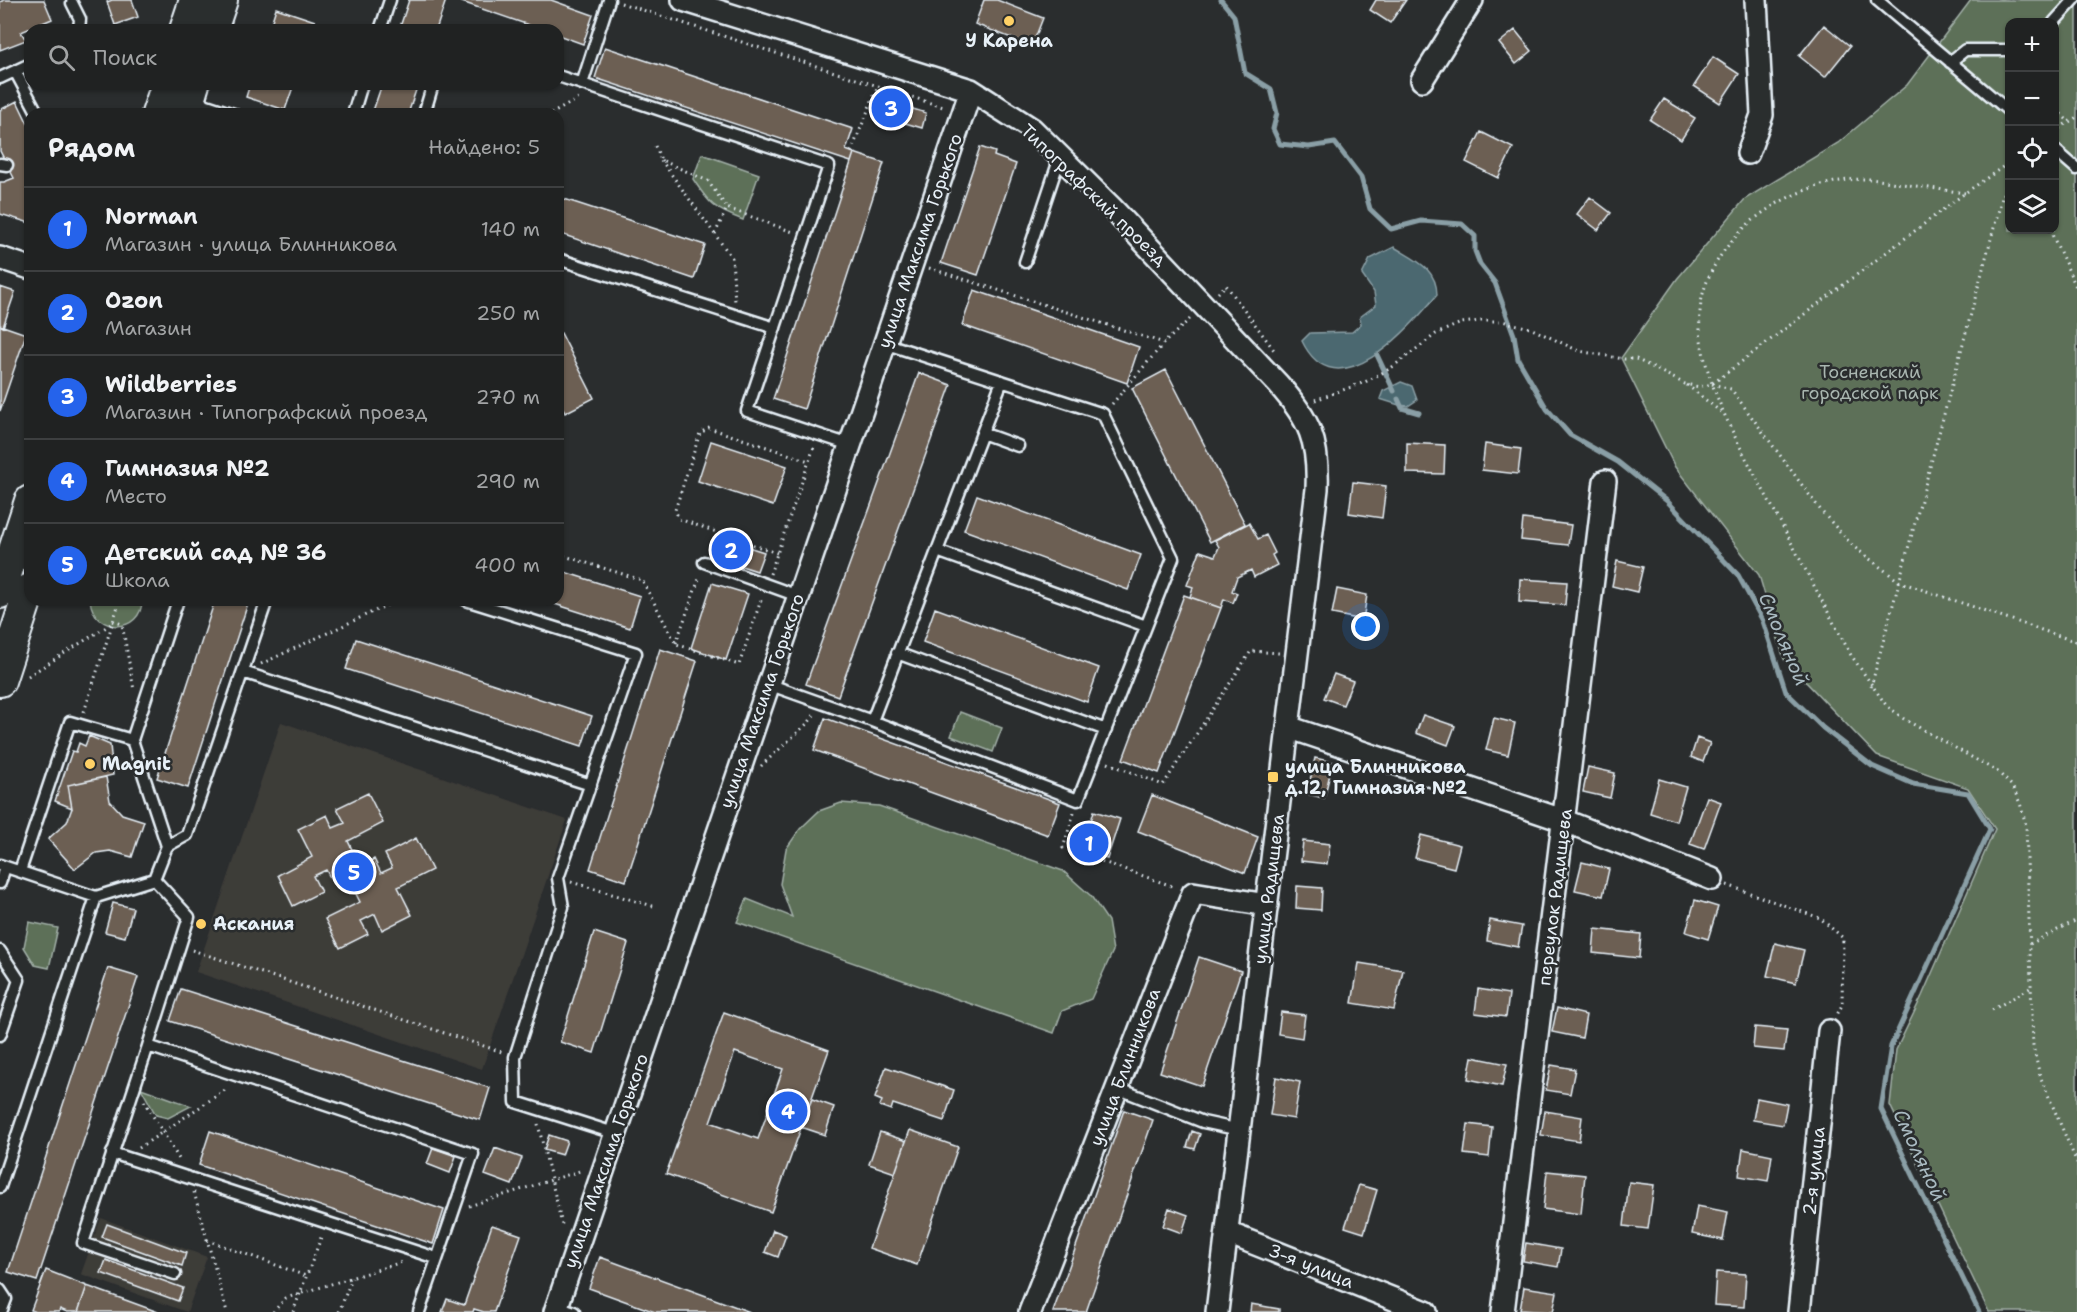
<!DOCTYPE html>
<html lang="ru">
<meta charset="utf-8">
<style>
body{margin:0;font-family:"Shantell Sans",sans-serif;background:#282a2a;color:#f1f3f6}
.controls{position:absolute;right:18px;top:18px;display:grid;overflow:hidden;border-radius:12px;box-shadow:0 2px 4px #0004}
.controls button{width:54px;height:54px;display:grid;place-items:center;padding:0;border:0;border-bottom:2px solid #3d3f40;background:#202222;color:#f1f3f6;font:30px sans-serif}
.you{position:absolute;left:1366px;top:627px;width:21px;height:21px;margin:-15px;border:4px solid #fff;border-radius:50%;background:#1a73e8;box-shadow:0 0 0 9px #1a73e833}
.badge{display:grid;place-items:center;width:39px;height:39px;border-radius:50%;background:#2563eb;color:#fff;font-size:20px;font-weight:700}
.pin{position:absolute;translate:-50% -50%;border:3px solid #fff;box-shadow:0 2px 6px #0006}
.list{margin:0;padding:0;list-style:none}
h2{display:flex;justify-content:space-between;align-items:center;height:78px;margin:0;padding:0 24px;font-size:26px}
h2 small{font-size:20px;font-weight:400;color:#a2a4a5}
.list li{display:grid;grid-template-columns:39px 1fr auto;gap:18px;align-items:center;box-sizing:border-box;height:84px;padding:0 24px;border-top:2px solid #3d3f40}
.list b{display:block;font-size:22px;white-space:nowrap}
.list p{margin:0;font-size:20px;white-space:nowrap;color:#a2a4a5}
.list em{font-size:20px;font-style:normal;color:#a2a4a5}
.icon{flex:none;width:33px;height:33px;fill:none;stroke:currentColor;stroke-width:2;stroke-linecap:round;stroke-linejoin:round}
.map{position:relative;flex:none;width:2077px;height:1312px;overflow:hidden}
.search{position:absolute;background:#202222;box-shadow:0 2px 4px #0004;left:24px;top:24px;width:540px;height:66px;display:flex;align-items:center;gap:15px;box-sizing:border-box;padding:0 21px;border-radius:18px;color:#a2a4a5;font-size:22px}
.panel{position:absolute;background:#202222;box-shadow:0 2px 4px #0004;left:24px;top:108px;width:540px;height:498px;border-radius:18px}
.map>svg:first-child{display:block}
.built{fill:#3e3c39}
.green{fill:#5d6f58;stroke:#a2b0a8;stroke-width:1.5;fill-rule:evenodd}
.water{fill:#4b686f;stroke:#8a9fa6;stroke-width:1.5}
.lines{fill:none;stroke-linecap:round;stroke-linejoin:round}
.stream{stroke:#8a9fa6;stroke-width:5}
.building{fill:#6c5e53;stroke:#e8f1f8;stroke-width:1.5;fill-rule:evenodd}
.lane-casing{stroke:#e8f1f8;stroke-width:15}
.street-casing{stroke:#e8f1f8;stroke-width:26}
.secondary-casing{stroke:#e8f1f8;stroke-width:34}
.path{stroke:#e8f1f8;stroke-width:3;stroke-dasharray:1.5 4.5;stroke-linecap:butt}
.lane{stroke:#2a2d2e;stroke-width:10}
.street{stroke:#2a2d2e;stroke-width:21}
.secondary{stroke:#2a2d2e;stroke-width:30}
.poi-dot{fill:#ffd166;stroke:#2a2d2e;stroke-width:2}
.labels{text-anchor:middle;dominant-baseline:central;stroke-width:5;stroke-linejoin:round;paint-order:stroke}
.poi-label{font-size:18px;font-weight:bold;fill:#e8f1f8;stroke:#2a2d2e;text-anchor:start}
.street-label{font-size:18px;fill:#e8f1f8;stroke:#2a2d2e}
.park-label{font-size:18px;fill:#a9b6b0;stroke:#2a2d2e}
.water-label{font-size:20px;font-style:italic;fill:#a9bac1;stroke:#2a2d2e}
</style>
<div class="map">
<svg width="2077" height="1312" viewBox="0 0 2077 1312">
<rect width="100%" height="100%" fill="#2a2d2e"/>
<filter id="ink" filterUnits="userSpaceOnUse"><feTurbulence type="fractalNoise" baseFrequency=".0167" numOctaves="2"/><feDisplacementMap in="SourceGraphic" scale="12" xChannelSelector="R" yChannelSelector="G"/><feConvolveMatrix kernelMatrix="1 2 1 2 8 2 1 2 1" color-interpolation-filters="sRGB"/></filter>
<g filter="url(#ink)">
<!-- built -->
<path class="built" d="M281,722L567,820L482,1069L196,972Z
M101,1218L207,1257L187,1312L81,1274Z"/>
<!-- green -->
<path class="green" d="M1971,0H2077V1312H1989L1890,1105L1896,1050L1922,996L1995,829L1968,788L1877,756L1784,659L1759,575L1675,467L1621,358L1677,279L1745,199L1838,143L1907,85ZM2010,22H2054V230H2010Z
M702,154L759,174L743,220C714,209 710,205 693,179Z
M90,600H142C142,634 94,635 90,600Z
M960,712L1002,728L993,752L951,736Z
M841,803L879,806L1063,871L1091,896L1108,921L1113,951L1091,999L1062,1011L1054,1033L737,922L747,899L792,917L780,884L786,849L800,829L819,811Z
M29,922L58,928L49,968L35,965L24,947Z
M141,1088L191,1106L168,1118L156,1115Z"/>
<!-- water -->
<path class="water" d="M1394,247C1415,260 1437,268 1437,295C1409,329 1336,412 1302,341L1310,333L1352,332L1361,324L1360,317L1376,305L1374,292L1362,275L1370,259Z
M1401,382L1412,386L1417,400L1408,406L1399,405L1380,399L1383,391Z"/>
<g class="lines">
<!-- stream -->
<path class="stream" d="M1221,0L1234,16L1245,73L1271,89L1277,113L1273,129L1280,144L1309,147L1335,143L1361,177L1370,209L1391,229L1421,221L1462,224L1475,236V251L1480,264L1495,283L1514,335L1518,359L1547,409L1570,435L1618,462L1667,501L1738,575L1763,621L1786,692L1823,728L1872,766L1913,784L1968,793L1990,829L1891,1046L1881,1109L1979,1312
M1377,355L1394,391
M1398,399L1402,408L1419,413"/>
</g>
<!-- building -->
<path class="building" d="M4,0H44L52,19L21,32L26,40L0,50V2Z
M112,0H132L138,17L115,25L107,2Z
M409,0H446L436,30H399Z
M456,0H551L593,15L583,44L558,35V30H543Z
M984,0H997L1043,18L1032,46L975,24Z
M1376,0H1406L1390,23L1370,10Z
M276,8L315,21L312,30H269Z
M1824,25L1850,46L1825,77L1799,56Z
M1515,30L1532,51L1516,64L1499,43Z
M605,47L853,129L846,150L854,153L851,162L595,78Z
M1713,57L1739,74L1720,103L1694,86Z
M250,84H294L285,110L246,97Z
M382,84H418L408,114H372Z
M1664,99L1695,118L1681,140L1650,120Z
M17,101L30,128V223L0,214V182H4L14,178L0,151V110Z
M887,101L926,113L922,128L882,116Z
M1481,132L1513,148L1498,178L1466,162Z
M980,147L995,152L994,156L1016,164L978,275L941,263Z
M854,153L884,163L804,409L773,399Z
M558,197L705,245L694,279L558,233Z
M1590,197L1611,213L1598,230L1577,214Z
M0,287L15,292L3,327L0,325Z
M974,290L1139,347L1127,383L962,325Z
M0,325L26,334L0,411Z
M561,333L594,398L565,413L559,401L558,402V335Z
M1166,370L1245,524L1210,542L1132,388Z
M919,373L951,385L838,696L806,684Z
M711,441L787,466L773,506L698,481Z
M1407,443L1445,445L1444,474L1407,473Z
M1485,444L1521,449L1518,474L1482,470Z
M1353,482L1386,486L1382,518L1349,513Z
M977,495L1141,555L1128,590L964,530Z
M1523,519L1571,525L1568,545L1521,540Z
M1249,523L1258,539L1266,535L1275,553L1272,555L1277,565L1254,577L1251,570L1237,577L1232,591L1237,593L1233,603L1224,599L1221,608L1190,597L1193,587L1187,585L1200,551L1215,556L1219,547L1215,540Z
M723,539L764,552L757,571L717,558Z
M1617,561L1643,567L1637,592L1612,586Z
M558,570L640,596L630,628L542,600H558Z
M1520,579L1567,582L1565,605L1519,602Z
M712,583L748,594L726,660L691,648Z
M1337,589L1367,595L1363,620L1332,614Z
M1184,595L1221,608L1159,773L1123,759Z
M215,600H249L188,788L157,778Z
M935,608L1099,668L1087,702L923,642Z
M356,639L592,716L582,746L346,669Z
M660,649L697,661L626,881L590,869Z
M1334,674L1353,681L1343,705L1324,698Z
M1423,715L1455,726L1448,745L1416,733Z
M825,718L1060,803L1048,835L814,750Z
M1494,718L1515,723L1508,755L1486,750Z
M89,736L110,745L113,775L68,785L72,808L55,801L72,751L76,752L79,743L85,746Z
M1697,738L1710,743L1703,762L1691,757Z
M1315,758L1333,762L1324,798L1307,794Z
M1588,767L1615,773L1610,798L1583,792Z
M106,777L110,801L122,814L144,821L132,857L110,851L96,853L75,869L48,839L67,822L72,808L68,785Z
M1659,779L1686,787L1676,821L1650,813Z
M368,793L383,823L348,841L360,866L374,859L381,873L392,868L385,854L416,838L432,870L398,887L412,915L382,930L375,914L361,921L368,934L340,948L325,919L360,902L347,876L333,883L326,870L313,876L321,892L293,906L278,875L312,857L298,829L327,815L333,828L345,823L337,808Z
M1152,795L1258,837L1245,873L1138,831Z
M1707,797L1721,802L1704,849L1690,844Z
M1094,811L1120,819L1107,859L1082,851Z
M1421,835L1460,845L1454,868L1415,858Z
M1303,841L1330,844L1327,864L1301,861Z
M1582,862L1609,869L1603,896L1575,890Z
M1297,886L1322,888L1321,910L1296,908Z
M1695,900L1718,907L1708,939L1686,932Z
M113,903L133,908L125,937L105,932Z
M1490,920L1522,926L1518,947L1487,941Z
M1595,929L1641,934L1639,958L1593,953Z
M594,932L628,943L594,1053L560,1042Z
M1775,943L1804,950L1796,983L1767,976Z
M1199,957L1241,971L1202,1086L1160,1072Z
M1359,963L1403,970L1394,1010L1352,1003Z
M108,968L138,977L37,1281L8,1272Z
M181,989L490,1088L480,1120L170,1021Z
M1478,989L1509,994L1506,1017L1475,1013Z
M1557,1008L1586,1015L1582,1038L1552,1032Z
M724,1012L829,1050L771,1212L666,1174ZM735,1052L783,1069L758,1139L710,1122Z
M1281,1012L1305,1015L1302,1038L1278,1034Z
M1755,1027L1787,1030L1784,1051L1753,1048Z
M1472,1057L1507,1064L1502,1086L1468,1079Z
M1551,1065L1575,1069L1570,1094L1546,1090Z
M886,1067L954,1090L944,1121L893,1104L891,1110L880,1106L882,1101L875,1098Z
M1276,1077L1300,1082L1294,1119L1270,1115Z
M1757,1098L1787,1104L1783,1125L1753,1120Z
M812,1099L834,1107L825,1135L801,1127Z
M1124,1110L1153,1120L1086,1312H1053Z
M1545,1111L1582,1117L1579,1141L1541,1135Z
M1468,1124L1492,1127L1489,1157L1464,1154Z
M910,1130L958,1147L917,1265L869,1248Z
M210,1131L444,1210L433,1244L199,1165Z
M1192,1131L1200,1134L1195,1149L1187,1147Z
M880,1132L906,1141L895,1173L869,1164Z
M549,1135L567,1141L562,1155L544,1150Z
M433,1148L456,1156L450,1173L427,1164Z
M495,1148L522,1158L512,1185L485,1175Z
M1743,1149L1772,1155L1768,1181L1739,1176Z
M1547,1171L1585,1175L1581,1214L1543,1209Z
M1629,1182L1654,1185L1648,1229L1624,1226Z
M1359,1185L1377,1190L1364,1233L1345,1227Z
M1697,1206L1728,1212L1723,1240L1692,1234Z
M1169,1208L1188,1215L1182,1233L1163,1226Z
M107,1224L186,1253L182,1266L102,1237Z
M492,1225L521,1235L494,1312H484L474,1309L473,1312H442L447,1299L464,1305Z
M773,1230L786,1235L778,1257L765,1252Z
M1526,1243L1561,1249L1558,1267L1523,1261Z
M600,1257L750,1312H655L589,1288Z
M106,1260L183,1288L178,1301L101,1273Z
M46,1270L87,1286L78,1312H67L60,1309L59,1312H36L31,1310Z
M1716,1272L1746,1274L1744,1307L1714,1305Z
M87,1286L158,1312H78Z
M1524,1287L1557,1292L1553,1312L1520,1310Z
M1251,1304L1279,1309V1312H1250Z"/>
<g class="lines">
<defs>
<path id="lane" d="M1877,0L2010,112
M72,3L80,19L79,30
M2054,22L2074,0
M380,30L390,0
M1950,62L1965,50H2010
M15,71L38,114
M558,76L829,166L747,411L850,445
M0,78L30,64
M582,84L609,0
M192,100L234,114
M353,114L362,84
M424,114L433,84
M2054,149L2077,169
M0,164L7,165
M558,259L775,328
M1025,262L1060,157
M982,433L1018,446
M937,551L1146,626
M704,562L798,596
M267,600L187,835L167,846L154,879L189,917L148,1046L473,1154L419,1312
M466,600L636,653L558,878L563,907L515,1057L516,1102L614,1133
M897,653L1106,730
M243,672L591,785
M768,684L872,721L1078,800L1173,558L1103,414L884,343
M872,721L1002,381
M132,740L178,600
M0,865L96,897L154,879
M20,871L70,722L132,740L167,846
M0,883L5,867
M0,951L19,980L0,1035
M148,1046L83,1243L175,1274
M1117,1088L1203,1122L1240,1130
M112,1153L436,1258
M0,1187L96,897
M0,1290L6,1299L1,1312
M557,1306L574,1312"/>
<path id="street" d="M683,0L971,90L1032,129L1111,207L1278,384C1310,420 1319,441 1317,489L1217,1312
M1422,80L1472,0
M1748,153L1762,115L1756,0
M0,258L30,268
M1288,727L1565,821L1712,879
M1228,1233L1426,1312
M555,1312L971,90
M1030,1312L1193,893L1267,905
M1503,1312L1605,481
M1799,1312L1829,1031"/>
<path id="secondary" d="M185,30L195,0
M212,30L222,0
M157,114L167,84
M185,114L194,84
M0,593L30,501
M0,681L30,589"/>
</defs>
<!-- lane casing -->
<use href="#lane" class="lane-casing"/>
<!-- street casing -->
<use href="#street" class="street-casing"/>
<!-- secondary casing -->
<use href="#secondary" class="secondary-casing"/>
<!-- path -->
<path class="path" d="M621,3L946,108
M2054,104L2058,111L2069,122
M551,114L578,99
M2054,131L2077,117
M655,146L661,160L708,181L727,208
M851,152L878,86
M661,160L732,258L735,302
M1965,193C1944,190 1923,187 1902,184C1890,182 1877,179 1866,179C1819,179 1771,200 1739,233C1718,255 1702,282 1700,312C1695,375 1746,457 1774,510C1800,559 1825,607 1851,655L1886,705L1904,719L1998,772L2012,786L2020,803L2026,825L2033,1046L2040,1076L2077,1163
M2050,230L2077,289
M715,234L727,208L793,232
M929,268L1164,343
M1218,293L1226,285L1274,350
M1712,384L1731,389L1822,512L1854,547L1900,582L2077,642
M1687,385L1722,413
M1315,400L1365,382L1391,368L1436,334L1461,323L1481,321H1502L1530,328L1579,351L1624,359H1636L1685,384L1699,387L1712,384L1965,193L2010,162
M1112,404L1164,343L1191,318
M777,553L679,519L675,510L700,433L709,428L809,461
M558,554L642,580L676,644L739,665L762,597
M770,574L814,447
M113,621L122,624L134,690
M676,643L700,576
M261,664L398,600
M28,676L111,624
M1871,687L2010,168
M84,712L120,600
M1108,763L1163,785L1251,651L1279,653
M761,766L809,722L814,715
M1074,813L1063,848L1175,887
M571,882L656,907
M1727,885L1820,918L1843,938L1842,1005L1837,1015
M2030,944L2077,920
M192,950L502,1052
M1992,1010L2030,988
M144,1101L179,1159
M538,1124L563,1229
M139,1148L228,1088
M194,1192L227,1312
M469,1206L583,1170
M207,1240L306,1276
M273,1312L286,1298L402,1262
M293,1312L322,1235
M339,1312L352,1278"/>
<!-- lane -->
<use href="#lane" class="lane"/>
<!-- street -->
<use href="#street" class="street"/>
<!-- secondary -->
<use href="#secondary" class="secondary"/>
</g>
</g>
<!-- markers -->
<g class="poi-dot">
<circle cx="1009" cy="21" r="6"/>
<circle cx="90" cy="764" r="6"/>
<rect x="1267" y="771" width="12" height="12" rx="3"/>
<circle cx="201" cy="924" r="6"/>
</g>
<g class="labels">
<!-- poi labels -->
<g class="poi-label">
<text x="1009" y="41" text-anchor="middle">У Карена</text>
<text x="102" y="764">Magnit</text>
<text x="1285" y="767">улица Блинникова<tspan x="1285" dy="21">д.12, Гимназия №2</tspan></text>
<text x="213" y="924">Аскания</text>
</g>
<!-- street labels -->
<g class="street-label">
<text transform="translate(1094 195) rotate(44)">Типографский проезд</text>
<text transform="translate(920 241) rotate(-71)">улица Максима Горького</text>
<text transform="translate(762 701) rotate(-71)">улица Максима Горького</text>
<text transform="translate(1269 889) rotate(-83)">улица Радищева</text>
<text transform="translate(1555 897) rotate(-83)">переулок Радищева</text>
<text transform="translate(1125 1067) rotate(-69)">улица Блинникова</text>
<text transform="translate(606 1161) rotate(-71)">улица Максима Горького</text>
<text transform="translate(1814 1171) rotate(-84)">2-я улица</text>
<text transform="translate(1311 1266) rotate(22)">3-я улица</text>
</g>
<!-- park labels -->
<g class="park-label">
<text x="1870" y="372">Тосненский<tspan x="1870" dy="21">городской парк</tspan></text>
</g>
<!-- water labels -->
<g class="water-label">
<text transform="translate(1784 639) rotate(67)">Смоляной</text>
<text transform="translate(1920 1155) rotate(65)">Смоляной</text>
</g>
</g>
</svg>
<div class="controls">
<button>+</button>
<button>−</button>
<button><svg class="icon" aria-label="locate" viewBox="0 0 24 24"><circle cx="12" cy="12" r="6"/><path d="M12 2v4M12 18v4M2 12h4M18 12h4"/></svg></button>
<button><svg class="icon" aria-label="layers" viewBox="0 0 24 24"><path d="M12 4l9 5-9 5-9-5zM3 14l9 5 9-5"/></svg></button>
</div>
<div class="you"></div>
<div class="pin badge" style="left:1089px;top:843px">1</div>
<div class="pin badge" style="left:731px;top:550px">2</div>
<div class="pin badge" style="left:891px;top:108px">3</div>
<div class="pin badge" style="left:788px;top:1111px">4</div>
<div class="pin badge" style="left:354px;top:872px">5</div>
<div class="search"><svg class="icon" aria-label="search" viewBox="0 0 24 24"><circle cx="10" cy="10" r="6"/><path d="M15 15l6 6"/></svg>Поиск</div>
<section class="panel">
<h2>Рядом<small>Найдено: 5</small></h2>
<ul class="list">
<li><span class="badge">1</span><div><b>Norman</b><p>Магазин · улица Блинникова</p></div><em>140 m</em></li>
<li><span class="badge">2</span><div><b>Ozon</b><p>Магазин</p></div><em>250 m</em></li>
<li><span class="badge">3</span><div><b>Wildberries</b><p>Магазин · Типографский проезд</p></div><em>270 m</em></li>
<li><span class="badge">4</span><div><b>Гимназия №2</b><p>Место</p></div><em>290 m</em></li>
<li><span class="badge">5</span><div><b>Детский сад № 36</b><p>Школа</p></div><em>400 m</em></li>
</ul>
</section>
</div>
